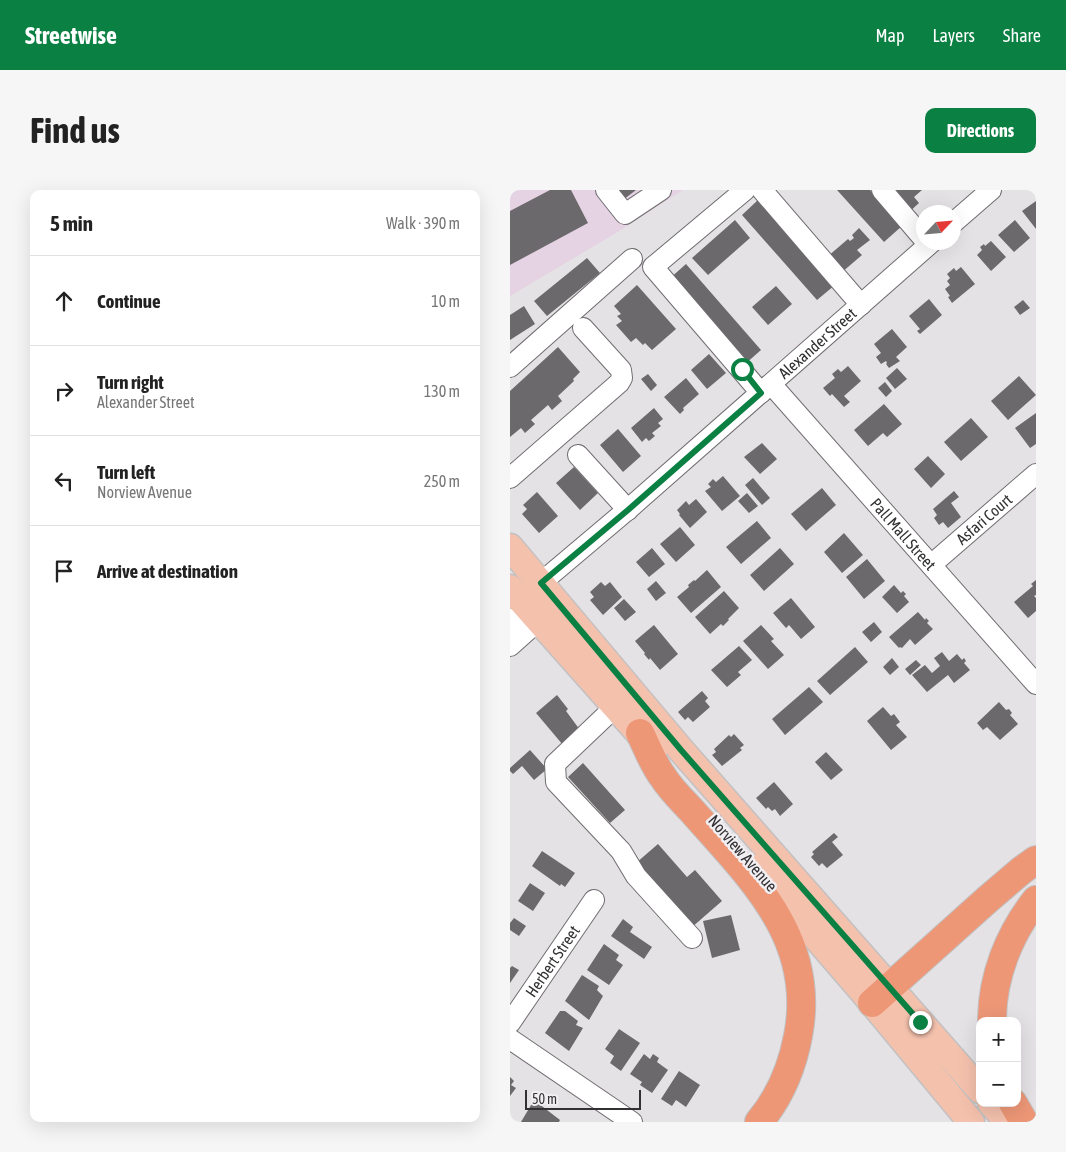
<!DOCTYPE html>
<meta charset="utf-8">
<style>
body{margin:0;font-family:"Asap Condensed",sans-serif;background:#f6f6f6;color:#222}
.controls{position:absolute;right:15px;bottom:15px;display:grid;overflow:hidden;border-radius:10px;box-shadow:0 5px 20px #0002}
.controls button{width:45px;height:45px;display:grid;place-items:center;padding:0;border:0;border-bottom:1px solid #e0e0e0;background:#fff;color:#222;font:25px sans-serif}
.compass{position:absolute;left:406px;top:15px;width:45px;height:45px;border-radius:50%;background:#fff;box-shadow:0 5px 20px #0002;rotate:64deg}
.scale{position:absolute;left:15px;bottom:12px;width:116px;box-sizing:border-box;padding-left:5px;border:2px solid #323032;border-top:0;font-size:14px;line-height:18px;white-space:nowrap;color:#323032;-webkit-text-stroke:4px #f2eff2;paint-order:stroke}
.stop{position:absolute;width:15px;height:15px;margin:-11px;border:4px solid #0b8043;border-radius:50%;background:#fff}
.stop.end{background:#0b8043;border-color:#fff;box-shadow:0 1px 5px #0008}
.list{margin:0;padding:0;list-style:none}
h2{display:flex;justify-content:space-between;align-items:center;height:65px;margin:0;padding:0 20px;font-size:21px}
h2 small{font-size:16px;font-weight:400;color:#767676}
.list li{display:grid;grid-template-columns:32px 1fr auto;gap:15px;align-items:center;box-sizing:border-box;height:90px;padding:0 20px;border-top:1px solid #e0e0e0}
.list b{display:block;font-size:19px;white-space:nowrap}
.list p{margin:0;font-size:16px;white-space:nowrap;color:#767676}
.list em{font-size:16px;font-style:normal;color:#767676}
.icon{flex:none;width:28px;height:28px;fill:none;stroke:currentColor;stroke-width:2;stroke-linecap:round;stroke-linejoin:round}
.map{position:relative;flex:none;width:526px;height:932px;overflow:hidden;border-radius:10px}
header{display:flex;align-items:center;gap:30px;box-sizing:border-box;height:70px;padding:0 25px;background:#0b8043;color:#fff}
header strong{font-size:24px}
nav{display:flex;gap:28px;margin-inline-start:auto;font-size:18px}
.intro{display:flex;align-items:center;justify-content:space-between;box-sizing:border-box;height:120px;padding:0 30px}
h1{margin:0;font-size:35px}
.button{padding:12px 22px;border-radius:10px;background:#0b8043;color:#fff;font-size:18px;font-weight:700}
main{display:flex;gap:30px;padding:0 30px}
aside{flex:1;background:#fff;border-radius:10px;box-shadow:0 5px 20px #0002}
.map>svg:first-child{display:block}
.commercial{fill:#e5d2e3}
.building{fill:#6c696c}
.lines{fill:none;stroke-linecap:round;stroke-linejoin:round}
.minor-casing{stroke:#706d71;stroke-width:22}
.major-casing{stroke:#c2c1c2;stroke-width:29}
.highway-casing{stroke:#c2c1c2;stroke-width:30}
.minor{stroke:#fff;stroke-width:20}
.major{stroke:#f4c1ad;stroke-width:26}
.highway{stroke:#ed9777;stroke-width:28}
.route{stroke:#0b8043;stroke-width:6}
.labels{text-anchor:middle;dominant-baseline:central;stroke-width:5;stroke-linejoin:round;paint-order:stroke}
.street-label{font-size:16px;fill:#323032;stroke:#f2eff2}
</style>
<header>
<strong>Streetwise</strong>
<nav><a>Map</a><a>Layers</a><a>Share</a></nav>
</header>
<div class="intro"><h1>Find us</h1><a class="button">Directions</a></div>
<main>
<aside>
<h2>5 min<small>Walk · 390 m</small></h2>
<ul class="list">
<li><svg class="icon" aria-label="ahead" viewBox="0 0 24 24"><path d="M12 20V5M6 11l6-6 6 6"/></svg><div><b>Continue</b></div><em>10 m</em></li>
<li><svg class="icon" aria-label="right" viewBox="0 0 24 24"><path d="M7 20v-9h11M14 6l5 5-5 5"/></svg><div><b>Turn right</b><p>Alexander Street</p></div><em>130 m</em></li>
<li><svg class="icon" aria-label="left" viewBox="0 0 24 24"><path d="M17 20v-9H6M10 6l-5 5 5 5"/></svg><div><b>Turn left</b><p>Norview Avenue</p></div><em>250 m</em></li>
<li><svg class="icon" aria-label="arrive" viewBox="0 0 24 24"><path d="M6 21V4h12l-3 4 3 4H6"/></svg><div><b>Arrive at destination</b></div></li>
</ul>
</aside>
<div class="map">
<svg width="526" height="932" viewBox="0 0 526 932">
<rect width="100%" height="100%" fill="#e5e2e5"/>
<!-- commercial -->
<path class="commercial" d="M0,0H173L106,43L0,106Z"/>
<!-- building -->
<path class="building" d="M40,0H61L78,33L0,75V21Z
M106,0H126L113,10Z
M327,0H360L392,36L374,52Z
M387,0H412L404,7L409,13L398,23L382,4Z
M249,9L325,95L307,110L232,25Z
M526,11V39L512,21Z
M225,30L240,48L198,85L182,68Z
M505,30L520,48L504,62L488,45Z
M349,38L360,50L347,60L352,65L331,83L317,67L338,49L340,51L344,48L342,45Z
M481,51L496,67L481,81L467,65L472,60L470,57L474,54L475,56Z
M77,68L90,83L37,126L24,111Z
M176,74L251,160L234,175L158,90Z
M451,77L465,94L442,113L438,107L440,106L435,99L440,95L437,91L440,88L437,84L444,78L446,81Z
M127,95L166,139L142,160L135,153L133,155L126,148L121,152L106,135L112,131L107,126L111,124L104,116Z
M266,96L282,114L258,135L242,117Z
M419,109L432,125L410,144L407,141L410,139L399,126Z
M513,110L520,118L510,125L504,117Z
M14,116L25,134L0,150V125Z
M382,139L397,157L386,167L390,171L379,178L376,174L377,173L376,171L371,174L366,167L371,163L364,154Z
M48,157L70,182L63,189L64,191L48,206L52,211L42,220L38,215L21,230L25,234L15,243L11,238L0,247V201Z
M199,164L216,183L197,199L181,180Z
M338,176L351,191L334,206L340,212L334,217L322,204L320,206L313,198L325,188L322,184L328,179L331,182Z
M387,178L397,189L385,199L376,188Z
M138,184L147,195L141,201L131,189Z
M509,186L526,205L498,230L481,211Z
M176,188L189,204L173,218L174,220L170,224L154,207Z
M375,192L382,201L376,207L368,198Z
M374,214L392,234L377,247L373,243L358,256L344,240Z
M144,218L153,229L148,233L151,236L142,243L145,246L139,251L136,248L132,252L121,238Z
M526,223V254L520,258L505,238Z
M461,228L478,247L451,271L434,252Z
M108,239L131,266L113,282L90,255Z
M252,253L267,269L250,284L234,267Z
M418,266L435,284L421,298L404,279Z
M64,277L88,303L70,320L46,293Z
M213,286L230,306L212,321L195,301L201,297L198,294L203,289L206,292Z
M243,288L260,308L252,315L235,295Z
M312,298L326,315L296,341L281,324Z
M444,301L449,307L441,313L451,327L438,338L433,332L429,335L424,328L427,325L423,319Z
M27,302L48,326L29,343L12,324L17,319L13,315Z
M237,303L248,316L239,323L228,311Z
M186,309L197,322L180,338L169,325L170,324L167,320L176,311L179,315Z
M247,331L261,348L231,374L216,357Z
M170,337L185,355L166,372L150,354Z
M334,343L353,365L332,383L314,362Z
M142,358L155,374L139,387L126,372Z
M270,358L284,374L254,401L240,385Z
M357,369L375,391L354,409L336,387Z
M197,380L211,397L181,423L167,407L179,397L178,395L184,390L185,391Z
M526,390V405L524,406L526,408V421L518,428L504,412L523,396L521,394Z
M146,391L156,403L146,411L137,399Z
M91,392L95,396L100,392L112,407L93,425L80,410L84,407L80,402Z
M384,395L391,403L393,401L396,404L394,406L399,412L387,423L372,407Z
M214,401L229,418L218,429L219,430L213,436L211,434L200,444L185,427Z
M281,408L305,437L291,449L279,435L276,438L263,423Z
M114,409L126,422L115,431L104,418Z
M408,422L415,430L416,428L419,431L417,433L423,439L405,455L400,449L392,458L390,457L389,458L379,447Z
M364,432L372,442L361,452L352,442Z
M144,435L168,464L150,480L140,468L139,470L134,464L135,463L125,451Z
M251,435L264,449L261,451L274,465L258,479L233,451Z
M229,456L242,470L228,482L231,485L217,497L201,480Z
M345,457L358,472L320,505L307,491Z
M432,462L439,471L447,464L452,470L454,468L456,471L454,473L460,480L444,493L438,485L417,502L402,485L415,475L422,483L430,476L424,468Z
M382,468L389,477L380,485L373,477Z
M406,470L411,475L400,485L395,479Z
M299,497L313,512L275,545L262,529Z
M192,501L198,508L195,511L200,517L183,532L178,527L175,530L168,522Z
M47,505L58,519L56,521L70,540L53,555L26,523Z
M489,512L496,520L499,519L502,523L500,525L508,534L490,550L477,537L473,540L467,533Z
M373,517L381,526L384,524L390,532L386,535L397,547L381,560L357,531Z
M224,544L234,555L230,558L232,560L212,576L202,565L206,562L204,559L219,545L221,547Z
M20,560L37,579L24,590L12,576L3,584L0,581V578Z
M316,562L333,580L321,590L305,572Z
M73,573L115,620L100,633L58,587Z
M264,592L283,614L270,626L265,619L262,621L258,617L256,619L246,608Z
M324,643L328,647L322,652L333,665L317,678L312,673L309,676L301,667L304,664L302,662Z
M148,654L177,687L185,680L212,711L181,738L126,673Z
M32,661L65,683L55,697L51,694L50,696L22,676Z
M20,693L35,703L23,721L8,711Z
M221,725L230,760L202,768L193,731Z
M4,728L16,736L9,746L0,740V733Z
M113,729L123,737L120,742L142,757L134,769L101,746Z
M94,754L109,765L106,770L113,775L99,795L77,780Z
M2,776L9,780L0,793V778Z
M72,785L89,796L87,800L93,806L79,830L55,811Z
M50,821H55L68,831L66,835L73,838L59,861L35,843Z
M109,839L130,853L111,881L100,873L104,866L95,859Z
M134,864L140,869L143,864L149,868L147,872L158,880L142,903L130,895L132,892L120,884Z
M169,881L190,895L176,917L166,910L162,916L151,909Z
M0,887L4,891L1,895L6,898L0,906Z
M24,910L50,930L49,932H11Z"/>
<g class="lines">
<defs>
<g id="minor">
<path d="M96,0L115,24L151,0"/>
<path d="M235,0L143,77L251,203"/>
<path d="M252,0L351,115"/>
<path d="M372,0L413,48"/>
<path d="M443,33L481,0"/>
<path d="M0,177L122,69"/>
<path id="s1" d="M261,194L526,494"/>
<path d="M68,265L118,320"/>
<path d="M0,288L109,193L112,188L111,180L73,138"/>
<path id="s2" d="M421,375L526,284"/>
<path id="s3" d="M20,402L123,315L422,52"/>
<path d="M0,429L4,434L0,437"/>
<path d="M0,456L29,430"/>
<path d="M106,516L45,574L46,592L111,661L126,686L182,748"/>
<path id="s4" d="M0,833L84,710"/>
<path d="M0,849L122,932"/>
</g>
<path id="major" d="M0,357L171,560L470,900
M0,398L144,560
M246,678L354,803L461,932
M481,913L498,932"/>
<path id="highway" d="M130,543C137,557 143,574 153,587C161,600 173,611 183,622C241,688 307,749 288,846C282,878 270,907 249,932
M362,813L478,709L512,680L526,670
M482,831C482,787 499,744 526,710
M503,913L514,932"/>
</defs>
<!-- minor casing -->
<use href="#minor" class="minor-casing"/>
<!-- major casing -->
<use href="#major" class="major-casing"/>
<!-- highway casing -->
<use href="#highway" class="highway-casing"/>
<!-- minor -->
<use href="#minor" class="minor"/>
<!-- major -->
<use href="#major" class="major"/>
<!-- highway -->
<use href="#highway" class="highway"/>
</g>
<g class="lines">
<!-- route -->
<path class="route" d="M232,179L251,203L118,320L31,393L171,560L410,832"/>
</g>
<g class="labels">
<!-- street labels -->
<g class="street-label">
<text stroke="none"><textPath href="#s3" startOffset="380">Alexander Street</textPath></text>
<text stroke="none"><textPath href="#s2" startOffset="70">Asfari Court</textPath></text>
<text stroke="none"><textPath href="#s1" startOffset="200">Pall Mall Street</textPath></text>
<text transform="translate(233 663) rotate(49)">Norview Avenue</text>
<text stroke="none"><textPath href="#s4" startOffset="75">Herbert Street</textPath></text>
</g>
</g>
</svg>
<div class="controls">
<button>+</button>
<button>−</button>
</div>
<svg class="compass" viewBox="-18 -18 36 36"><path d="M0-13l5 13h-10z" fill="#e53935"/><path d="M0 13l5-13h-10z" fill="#767676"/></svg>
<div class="scale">50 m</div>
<div class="stop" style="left:232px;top:179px"></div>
<div class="stop end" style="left:410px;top:832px"></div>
</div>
</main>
